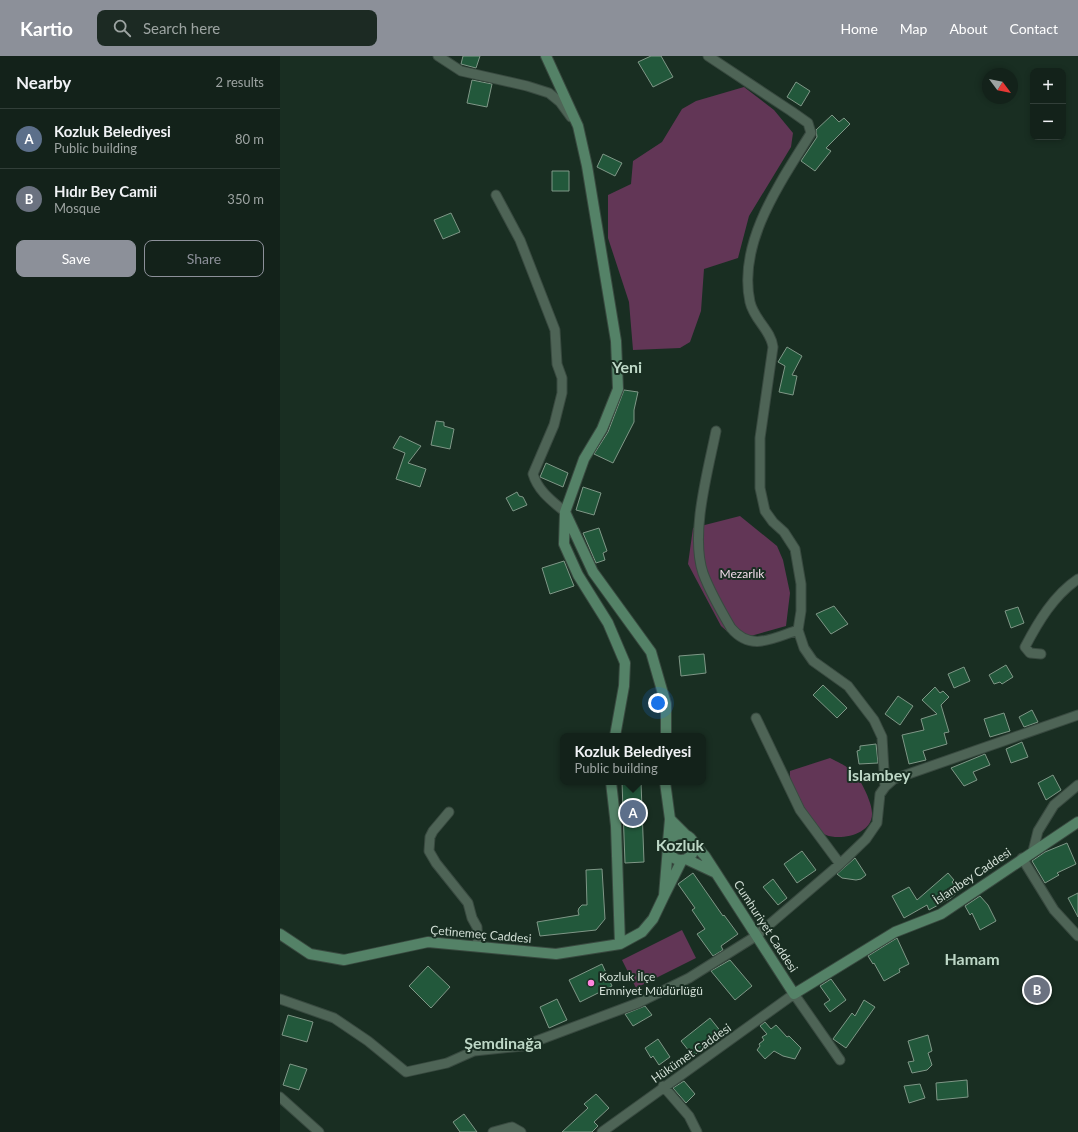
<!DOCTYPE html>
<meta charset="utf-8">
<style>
body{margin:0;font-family:Lato,sans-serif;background:#1c2a23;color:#f1f3f6}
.controls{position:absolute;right:12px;top:12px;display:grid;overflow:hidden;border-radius:8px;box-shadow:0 2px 6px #0003}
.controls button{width:36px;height:36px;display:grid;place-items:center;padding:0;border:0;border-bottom:1px solid #323f39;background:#13221a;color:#f1f3f6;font:20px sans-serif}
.compass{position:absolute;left:702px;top:12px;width:36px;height:36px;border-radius:50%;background:#13221a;box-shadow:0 2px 6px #0003;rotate:122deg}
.you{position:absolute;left:378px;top:647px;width:14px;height:14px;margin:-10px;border:3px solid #fff;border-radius:50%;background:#1a73e8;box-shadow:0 0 0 6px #1a73e833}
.badge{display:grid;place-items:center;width:26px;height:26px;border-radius:50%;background:#8c9099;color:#fff;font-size:13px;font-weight:700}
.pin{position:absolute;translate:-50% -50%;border:2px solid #fff;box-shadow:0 1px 4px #0006}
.popup{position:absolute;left:280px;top:677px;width:146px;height:52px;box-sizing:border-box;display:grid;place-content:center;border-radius:8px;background:#13221a;filter:drop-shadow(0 1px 3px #0005);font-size:13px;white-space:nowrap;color:#9da4a2}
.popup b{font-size:15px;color:#f1f3f6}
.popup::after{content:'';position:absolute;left:50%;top:100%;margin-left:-8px;border:8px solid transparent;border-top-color:#13221a}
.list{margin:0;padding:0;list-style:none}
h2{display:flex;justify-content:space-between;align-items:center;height:52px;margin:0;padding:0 16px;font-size:17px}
h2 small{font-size:13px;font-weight:400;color:#9da4a2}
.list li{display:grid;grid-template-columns:26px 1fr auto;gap:12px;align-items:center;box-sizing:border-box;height:60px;padding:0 16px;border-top:1px solid #323f39}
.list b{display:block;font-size:15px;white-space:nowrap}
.list p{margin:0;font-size:13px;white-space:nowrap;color:#9da4a2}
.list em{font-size:13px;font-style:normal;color:#9da4a2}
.actions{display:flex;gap:8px;padding:12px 16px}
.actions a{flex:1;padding:9px 0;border:1px solid #8c9099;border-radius:8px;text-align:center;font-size:14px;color:#8c9099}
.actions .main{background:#8c9099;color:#fff}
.icon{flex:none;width:22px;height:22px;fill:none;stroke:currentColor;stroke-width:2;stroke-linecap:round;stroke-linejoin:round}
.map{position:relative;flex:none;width:798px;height:1076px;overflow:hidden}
header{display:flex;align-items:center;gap:24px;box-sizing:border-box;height:56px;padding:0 20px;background:#8c9099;color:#fff}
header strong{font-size:19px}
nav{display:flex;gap:22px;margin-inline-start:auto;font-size:14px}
.search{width:280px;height:36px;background:#1c2a23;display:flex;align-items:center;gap:10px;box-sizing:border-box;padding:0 14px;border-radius:8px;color:#9da4a2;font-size:15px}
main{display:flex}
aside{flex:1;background:#13221a}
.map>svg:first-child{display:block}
.green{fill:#623656}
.building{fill:#22583b;stroke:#7f9787}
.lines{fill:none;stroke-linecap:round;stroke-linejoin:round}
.street-casing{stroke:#394a40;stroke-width:11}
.secondary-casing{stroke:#394a40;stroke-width:12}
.street{stroke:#4e6456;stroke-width:9}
.secondary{stroke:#548267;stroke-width:10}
.poi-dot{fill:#ff85de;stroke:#192e22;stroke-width:1.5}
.labels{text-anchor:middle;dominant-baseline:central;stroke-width:4;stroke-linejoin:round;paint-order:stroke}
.park-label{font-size:12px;fill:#f1dbe9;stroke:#192e22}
.street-label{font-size:12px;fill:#d2dfd6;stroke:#192e22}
.poi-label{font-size:12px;fill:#d2dfd6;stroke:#192e22;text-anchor:start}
.district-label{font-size:16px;font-weight:bold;fill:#bdd7c6;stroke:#192e22}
</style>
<header>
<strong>Kartio</strong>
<div class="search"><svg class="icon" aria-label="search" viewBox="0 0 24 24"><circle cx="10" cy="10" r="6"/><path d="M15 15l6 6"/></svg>Search here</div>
<nav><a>Home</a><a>Map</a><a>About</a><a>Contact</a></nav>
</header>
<main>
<aside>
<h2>Nearby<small>2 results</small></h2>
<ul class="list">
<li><span class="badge" style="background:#5c6f8a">A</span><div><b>Kozluk Belediyesi</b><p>Public building</p></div><em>80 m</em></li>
<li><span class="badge" style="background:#6b7280">B</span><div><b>Hıdır Bey Camii</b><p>Mosque</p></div><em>350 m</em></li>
</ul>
<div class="actions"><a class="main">Save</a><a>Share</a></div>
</aside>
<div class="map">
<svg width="798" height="1076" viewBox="0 0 798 1076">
<rect width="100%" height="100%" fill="#192e22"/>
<!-- green -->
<path class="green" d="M464,31L494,54L513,77L511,91L469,160L458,202L424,213L421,255L410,286L400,292L353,294L349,246L328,182V139L351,128L353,105L382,86L402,53L416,45Z
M460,460L497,490L503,504L510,537L506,570L460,583L450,578L441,570L408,508L413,472Z
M550,702C557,706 570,711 575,718C582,726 592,747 592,757C593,778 561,785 546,779C534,774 525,760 520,749C515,737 509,728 510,715Z
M402,874L416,902L356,932L342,904Z"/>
<!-- building -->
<path class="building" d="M183,0H200L196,12L181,8Z
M371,0H381L393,21L373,31L358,6Z
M192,24L212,28L207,51L187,47Z
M516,26L530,35L521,50L507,41Z
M552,59L559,66L564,62L570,68L546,92L551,95L535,115L521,105L537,81L536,74Z
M323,98L342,107L335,120L317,111Z
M272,115H289V135H272Z
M171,157L180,176L163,183L154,164Z
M507,291L522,300L512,319L517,320L513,339L499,336L505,310L498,306Z
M344,334L358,336L354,354V366L333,407L314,398L328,376Z
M156,365L164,366V370L174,373L170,393L151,389Z
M120,380L141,390L128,407L146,413L140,431L116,423L125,397L113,392Z
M266,407L288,417L283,431L260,421Z
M303,431L321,437L314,459L296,454Z
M237,436L239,440L243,441L247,449L233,455L226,442Z
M319,472L327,495L323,497L325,504L316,507L303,477Z
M284,505L294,530L270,538L262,512Z
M554,550L568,568L551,578L536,558Z
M738,551L744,567L731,572L725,555Z
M424,598L426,617L401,620L399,600Z
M726,609L733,621L722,628L720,626L714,628L709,619Z
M684,611L690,625L674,632L668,618Z
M543,629L567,652L557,662L533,639Z
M655,631L660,637L663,635L669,641L661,649L669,676L664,677L667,688L643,695L646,704L629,708L622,679L644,674L641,663L657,658L642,644Z
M618,640L633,650L620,669L605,658Z
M752,654L758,666L744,671L739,661Z
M724,657L730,675L710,681L704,663Z
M742,686L748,701L731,707L726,693Z
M596,688L598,707L579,708L577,695L580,694V690Z
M705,698L710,709L693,716L697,724L684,730L671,712Z
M773,719L781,734L766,744L758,727Z
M342,726H361L364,806L345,807Z
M787,787L796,808L777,817L779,819L765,827L752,805L765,796Z
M522,795L536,814L517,827L504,808Z
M575,802L586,819L581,823L576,824L562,822L557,818Z
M322,813L325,863L316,874L260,880L257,866L299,859L298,855L299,852L302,849H307L306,814Z
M413,817L443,860L444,859L458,878L441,890L443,894L433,900L417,878L425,873L412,854L415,852L398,828Z
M668,817L674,824L672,826L679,835L671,842L649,854L647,849L624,862L612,840L629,831L637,844Z
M493,823L507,842L498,849L483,831Z
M798,837V861L788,842Z
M700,840L708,849L716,865L700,874L692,857L690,859L685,850Z
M617,882L629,908L619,913L620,916L604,925L594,907L593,908L588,900Z
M450,904L472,930L455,944L431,915Z
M322,908L332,930L300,946L289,924Z
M148,910L170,931L151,952L129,930Z
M551,923L566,944L550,956L544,948L550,944L540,930Z
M761,924L767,940L752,945L747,929Z
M277,943L287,964L269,972L260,951Z
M584,944L595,951L566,992L553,983L572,957L575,960Z
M365,950L372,959L353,970L345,958Z
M8,959L33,966L27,986L2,979Z
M430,962L442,977L413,1000L401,985Z
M485,966L491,973L496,969L507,981L509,980L521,992L515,1003L503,1000L494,995L485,1003L477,994L480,990L479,988L484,984L482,981L487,978L480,970Z
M648,979L652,995L648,997L652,1009L647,1014L632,1017L628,1006L634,1005L628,985Z
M378,983L390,1001L379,1009L373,1000L371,1002L365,992Z
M10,1008L27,1013L19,1034L3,1029Z
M687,1024L688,1041L657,1044L656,1027Z
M404,1025L415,1038L406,1047L393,1032Z
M640,1028L645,1042L629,1047L624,1030Z
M316,1038L329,1052L314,1066L318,1070L312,1076H282L308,1052L304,1048Z
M184,1058L197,1076H180L173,1066Z"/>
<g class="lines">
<defs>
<path id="street" d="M158,0L181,15L247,30L269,37L280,46L291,61
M428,0L511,55L528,67L531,77C502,124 457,186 470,246C474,264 491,274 493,291L480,382V432L485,455L493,466L504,476L515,493L521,528V555L518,574L524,592L533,605L568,630L594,664L602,681L605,731
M216,139L240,184L275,274L277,308L282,322V337L274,369L253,418C258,435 272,445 285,456
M436,375C428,415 410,478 423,517C430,536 441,555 451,572C471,596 493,582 518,574
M761,598L750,597L745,591C758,566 774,539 798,523
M476,662L520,754L560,808
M169,756L153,775L150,781L149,795L156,807L188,847L192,862L197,871L198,890
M753,795L758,775L774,749L798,729
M742,802L774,854L798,880
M0,943L54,962L88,985L126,1016L167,1007L194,995L243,990L358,947L409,922L476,880L560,808L586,783L597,767L600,738L605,731L614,723L798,659
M383,1030L409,1060L417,1076
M0,1041L39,1076
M213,1076L232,1071L241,1076
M322,1076L514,938L560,1004"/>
<path id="secondary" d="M266,0L298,70L307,110L336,285L338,333L322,373L304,403L285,456L284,488L298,519L328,567L345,607L344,630L335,680
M286,458L313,516L371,596L386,648V680
M331,726L336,770L340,888
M385,726L390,763
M388 791a13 13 0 1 1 26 0a13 13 0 1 1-26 0Z
M388,786L390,763L405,778
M388,791L384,840L402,804
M406,803L436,817L425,800L414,788
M436,817L514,938L615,876L661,858L798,766
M0,878L30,898L64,904L148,886L276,898L340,888L362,876L373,863L384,840"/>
</defs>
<!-- street casing -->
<use href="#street" class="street-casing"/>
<!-- secondary casing -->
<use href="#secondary" class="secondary-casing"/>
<!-- street -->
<use href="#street" class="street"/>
<!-- secondary -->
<use href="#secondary" class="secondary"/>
</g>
<!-- markers -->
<circle class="poi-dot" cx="311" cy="927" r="4"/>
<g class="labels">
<!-- park labels -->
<g class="park-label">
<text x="462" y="517">Mezarlık</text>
</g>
<!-- street labels -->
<g class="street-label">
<text transform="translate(692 820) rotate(-34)">İslambey Caddesi</text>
<text transform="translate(486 870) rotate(57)">Cumhuriyet Caddesi</text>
<text transform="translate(201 878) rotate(5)">Çetinemeç Caddesi</text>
<text transform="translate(411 997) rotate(-35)">Hükümet Caddesi</text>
</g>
<!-- poi labels -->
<g class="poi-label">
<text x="319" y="920">Kozluk İlçe<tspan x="319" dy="14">Emniyet Müdürlüğü</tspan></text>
</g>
<!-- district labels -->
<g class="district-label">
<text x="347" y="310">Yeni</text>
<text x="599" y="718">İslambey</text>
<text x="400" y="788">Kozluk</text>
<text x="692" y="902">Hamam</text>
<text x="223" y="986">Şemdinağa</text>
</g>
</g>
</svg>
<div class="controls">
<button>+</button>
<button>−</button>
</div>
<svg class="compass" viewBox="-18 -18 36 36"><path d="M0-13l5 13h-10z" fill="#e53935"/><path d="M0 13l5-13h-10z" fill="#9da4a2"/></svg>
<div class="you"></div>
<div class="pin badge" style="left:353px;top:757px;background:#5c6f8a">A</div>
<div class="popup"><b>Kozluk Belediyesi</b>Public building</div>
<div class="pin badge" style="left:757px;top:934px;background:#6b7280">B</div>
</div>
</main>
